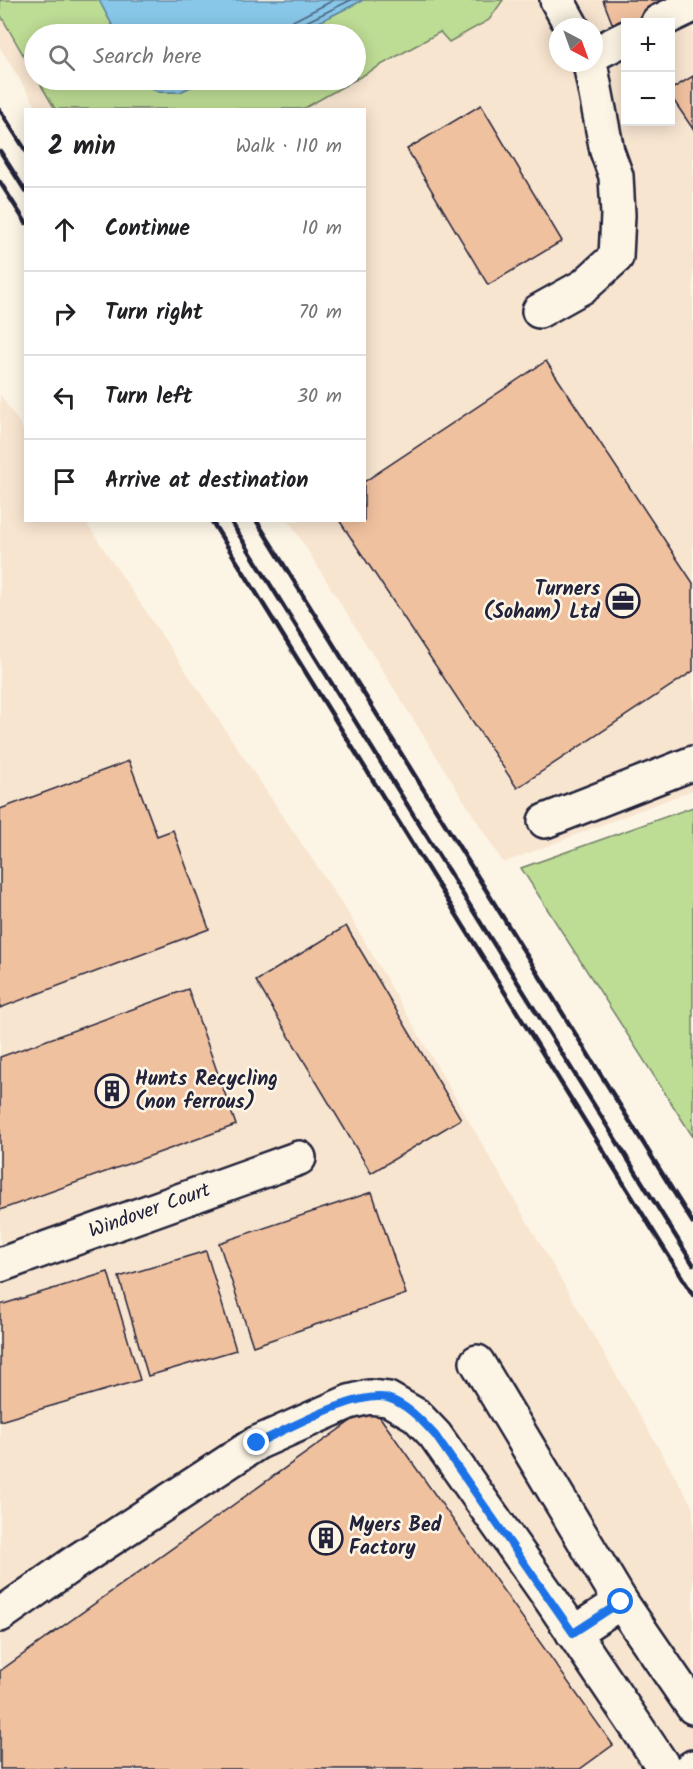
<!DOCTYPE html>
<meta charset="utf-8">
<style>
body{margin:0;font-family:Kalam,sans-serif;background:#f2f2f2;color:#202124}
.controls{position:absolute;right:18px;top:18px;display:grid;overflow:hidden;border-radius:0px;box-shadow:0 3px 15px #0003}
.controls button{width:54px;height:54px;display:grid;place-items:center;padding:0;border:0;border-bottom:2px solid #e0e0e0;background:#fff;color:#202124;font:30px sans-serif}
.compass{position:absolute;left:549px;top:18px;width:54px;height:54px;border-radius:50%;background:#fff;box-shadow:0 3px 15px #0003;rotate:139deg}
.stop{position:absolute;width:18px;height:18px;margin:-14px;border:4px solid #1a73e8;border-radius:50%;background:#fff}
.stop.end{background:#1a73e8;border-color:#fff;box-shadow:0 2px 6px #0008}
.list{margin:0;padding:0;list-style:none}
h2{display:flex;justify-content:space-between;align-items:center;height:78px;margin:0;padding:0 24px;font-size:26px}
h2 small{font-size:20px;font-weight:400;color:#757577}
.list li{display:grid;grid-template-columns:39px 1fr auto;gap:18px;align-items:center;box-sizing:border-box;height:84px;padding:0 24px;border-top:2px solid #e0e0e0}
.list b{display:block;font-size:22px;white-space:nowrap}
.list em{font-size:20px;font-style:normal;color:#757577}
.icon{flex:none;width:33px;height:33px;fill:none;stroke:currentColor;stroke-width:2;stroke-linecap:round;stroke-linejoin:round}
.map{position:relative;flex:none;width:693px;height:1769px;overflow:hidden}
.search{position:absolute;background:#fff;box-shadow:0 3px 15px #0003;left:24px;top:24px;width:342px;height:66px;display:flex;align-items:center;gap:15px;box-sizing:border-box;padding:0 21px;border-radius:33px;color:#757577;font-size:22px}
.panel{position:absolute;background:#fff;box-shadow:0 3px 15px #0003;left:24px;top:108px;width:342px;height:414px;border-radius:0px}
.map>svg:first-child{display:block}
.built{fill:#f8e5d0;fill-rule:evenodd}
.green{fill:#bddc94;stroke:#707f68;stroke-width:1.5}
.water{fill:#88c7e8;stroke:#5f85a3;stroke-width:1.5}
.lines{fill:none;stroke-linecap:round;stroke-linejoin:round}
.shore{stroke:#4b6480;stroke-width:1.5}
.building{fill:#f0c19f;stroke:#22223b;stroke-width:1.5}
.minor-casing{stroke:#22223b;stroke-width:38}
.minor{stroke:#fcf5e5;stroke-width:33}
.rail{stroke:#22223b;stroke-width:4.5}
.route{stroke:#1a73e8;stroke-width:8}
.labels{text-anchor:middle;dominant-baseline:central;stroke-width:5;stroke-linejoin:round;paint-order:stroke}
.poi-label{font-size:20px;font-weight:bold;fill:#22223b;stroke:#fcf5e5;text-anchor:start}
.street-label{font-size:20px;fill:#22223b;stroke:#fcf5e5}
</style>
<div class="map">
<svg width="693" height="1769" viewBox="0 0 693 1769">
<rect width="100%" height="100%" fill="#fcf5e5"/>
<filter id="ink" filterUnits="userSpaceOnUse"><feTurbulence type="fractalNoise" baseFrequency=".0167" numOctaves="2"/><feDisplacementMap in="SourceGraphic" scale="12" xChannelSelector="R" yChannelSelector="G"/><feConvolveMatrix kernelMatrix="1 2 1 2 8 2 1 2 1" color-interpolation-filters="sRGB"/></filter>
<g filter="url(#ink)">
<!-- built -->
<path class="built" d="M0,0H693V790L503,863L289,521L364,520V110L38,109L0,48ZM626,22H670V122H626ZM558,27H594V63H558ZM34,34H356V80H34Z
M0,394L25,432L26,520L85,521L347,911L693,1507V1769H0Z"/>
<!-- green -->
<path class="green" d="M0,0H99L117,34H34V74L0,14Z
M363,0H503L489,20L449,42L440,32L303,109H55L38,80H141L158,92H180L205,80H356V34H295Z
M693,807V1137L521,868Z"/>
<!-- water -->
<path class="water" d="M99,0H363L295,34H117Z
M141,80H205L180,92H158Z"/>
<g class="lines">
<!-- shore -->
<path class="shore" d="M287,34L288,26L293,21L334,0
M295,34L298,26L351,0"/>
</g>
<!-- building -->
<path class="building" d="M603,0H681L683,5L640,22H626L616,33Z
M693,76V129L670,95V90Z
M481,105L562,241L488,285L407,149Z
M546,361L693,583V671L517,788L339,520H364V482Z
M129,761L157,836L173,830L209,929L0,1008V809Z
M346,926L461,1119L371,1173L256,981Z
M188,989L236,1125L0,1210V1057Z
M372,1192L406,1294L253,1346L219,1243Z
M206,1251L236,1350L148,1376L119,1277Z
M108,1272L140,1380L0,1421V1305Z
M372,1406L613,1745L580,1769H0V1671Z"/>
<g class="lines">
<defs>
<g id="minor">
<path d="M557,0L572,27"/>
<path d="M658,22L693,5"/>
<path d="M594,54L626,38"/>
<path d="M539,311L584,286L616,257L618,215L616,176L607,151L590,63"/>
<path d="M545,821L693,763"/>
<path id="s1" d="M0,1265L299,1158"/>
<path d="M477,1362L621,1602"/>
<path d="M0,1615L77,1561L257,1443L349,1402L369,1397L388,1399L416,1415L435,1435L552,1601L665,1769"/>
<path d="M573,1633L621,1602L693,1707"/>
<path d="M690,1769L693,1767"/>
</g>
</defs>
<!-- minor casing -->
<use href="#minor" class="minor-casing"/>
<!-- minor -->
<use href="#minor" class="minor"/>
<!-- rail -->
<path class="rail" d="M0,110L26,151
M0,151L26,192
M0,182L26,223
M211,520L693,1295
M230,520L693,1264
M256,520L693,1223"/>
</g>
</g>
<g class="lines" filter="url(#ink)">
<!-- route -->
<path class="route" d="M257,1443C286,1430 358,1390 387,1398C407,1404 422,1421 435,1435L573,1633L621,1602"/>
</g>
<!-- icons -->
<defs>
<symbol id="office-ring" viewBox="-11 -11 22 22"><circle r="9.5" fill="#fcf5e5" stroke="#22223b" stroke-width="1.5"/><path d="M-6-3h4V-5.5h4V-3h4V5H-6ZM-1-4.5V-3h2v-1.5ZM-6 0V1H6V0Z" fill="#22223b"/></symbol>
<symbol id="building-ring" viewBox="-11 -11 22 22"><circle r="9.5" fill="#fcf5e5" stroke="#22223b" stroke-width="1.5"/><path d="M-4-6H4V6H1V3H-1V6H-4ZM-2.5-4.3h1.7v1.8h-1.7ZM.8-4.3h1.7v1.8H.8ZM-2.5-1h1.7V.8h-1.7ZM.8-1h1.7V.8H.8Z" fill="#22223b"/></symbol>
</defs>
<g fill-rule="evenodd">
<use href="#office-ring" x="604" y="582" width="38" height="38"/>
<use href="#building-ring" x="93" y="1072" width="38" height="38"/>
<use href="#building-ring" x="307" y="1519" width="38" height="38"/>
</g>
<g class="labels">
<!-- poi labels -->
<g class="poi-label">
<text x="600" y="590" text-anchor="end">Turners<tspan x="600" dy="23">(Soham) Ltd</tspan></text>
<text x="135" y="1080">Hunts Recycling<tspan x="135" dy="23">(non ferrous)</tspan></text>
<text x="349" y="1526">Myers Bed<tspan x="349" dy="23">Factory</tspan></text>
</g>
<!-- street labels -->
<g class="street-label">
<text stroke="none"><textPath href="#s1" startOffset="159">Windover Court</textPath></text>
</g>
</g>
</svg>
<div class="controls">
<button>+</button>
<button>−</button>
</div>
<svg class="compass" viewBox="-18 -18 36 36"><path d="M0-13l5 13h-10z" fill="#e53935"/><path d="M0 13l5-13h-10z" fill="#757577"/></svg>
<div class="stop" style="left:621px;top:1602px"></div>
<div class="stop end" style="left:257px;top:1443px"></div>
<div class="search"><svg class="icon" aria-label="search" viewBox="0 0 24 24"><circle cx="10" cy="10" r="6"/><path d="M15 15l6 6"/></svg>Search here</div>
<section class="panel">
<h2>2 min<small>Walk · 110 m</small></h2>
<ul class="list">
<li><svg class="icon" aria-label="ahead" viewBox="0 0 24 24"><path d="M12 20V5M6 11l6-6 6 6"/></svg><div><b>Continue</b></div><em>10 m</em></li>
<li><svg class="icon" aria-label="right" viewBox="0 0 24 24"><path d="M7 20v-9h11M14 6l5 5-5 5"/></svg><div><b>Turn right</b></div><em>70 m</em></li>
<li><svg class="icon" aria-label="left" viewBox="0 0 24 24"><path d="M17 20v-9H6M10 6l-5 5 5 5"/></svg><div><b>Turn left</b></div><em>30 m</em></li>
<li><svg class="icon" aria-label="arrive" viewBox="0 0 24 24"><path d="M6 21V4h12l-3 4 3 4H6"/></svg><div><b>Arrive at destination</b></div></li>
</ul>
</section>
</div>
